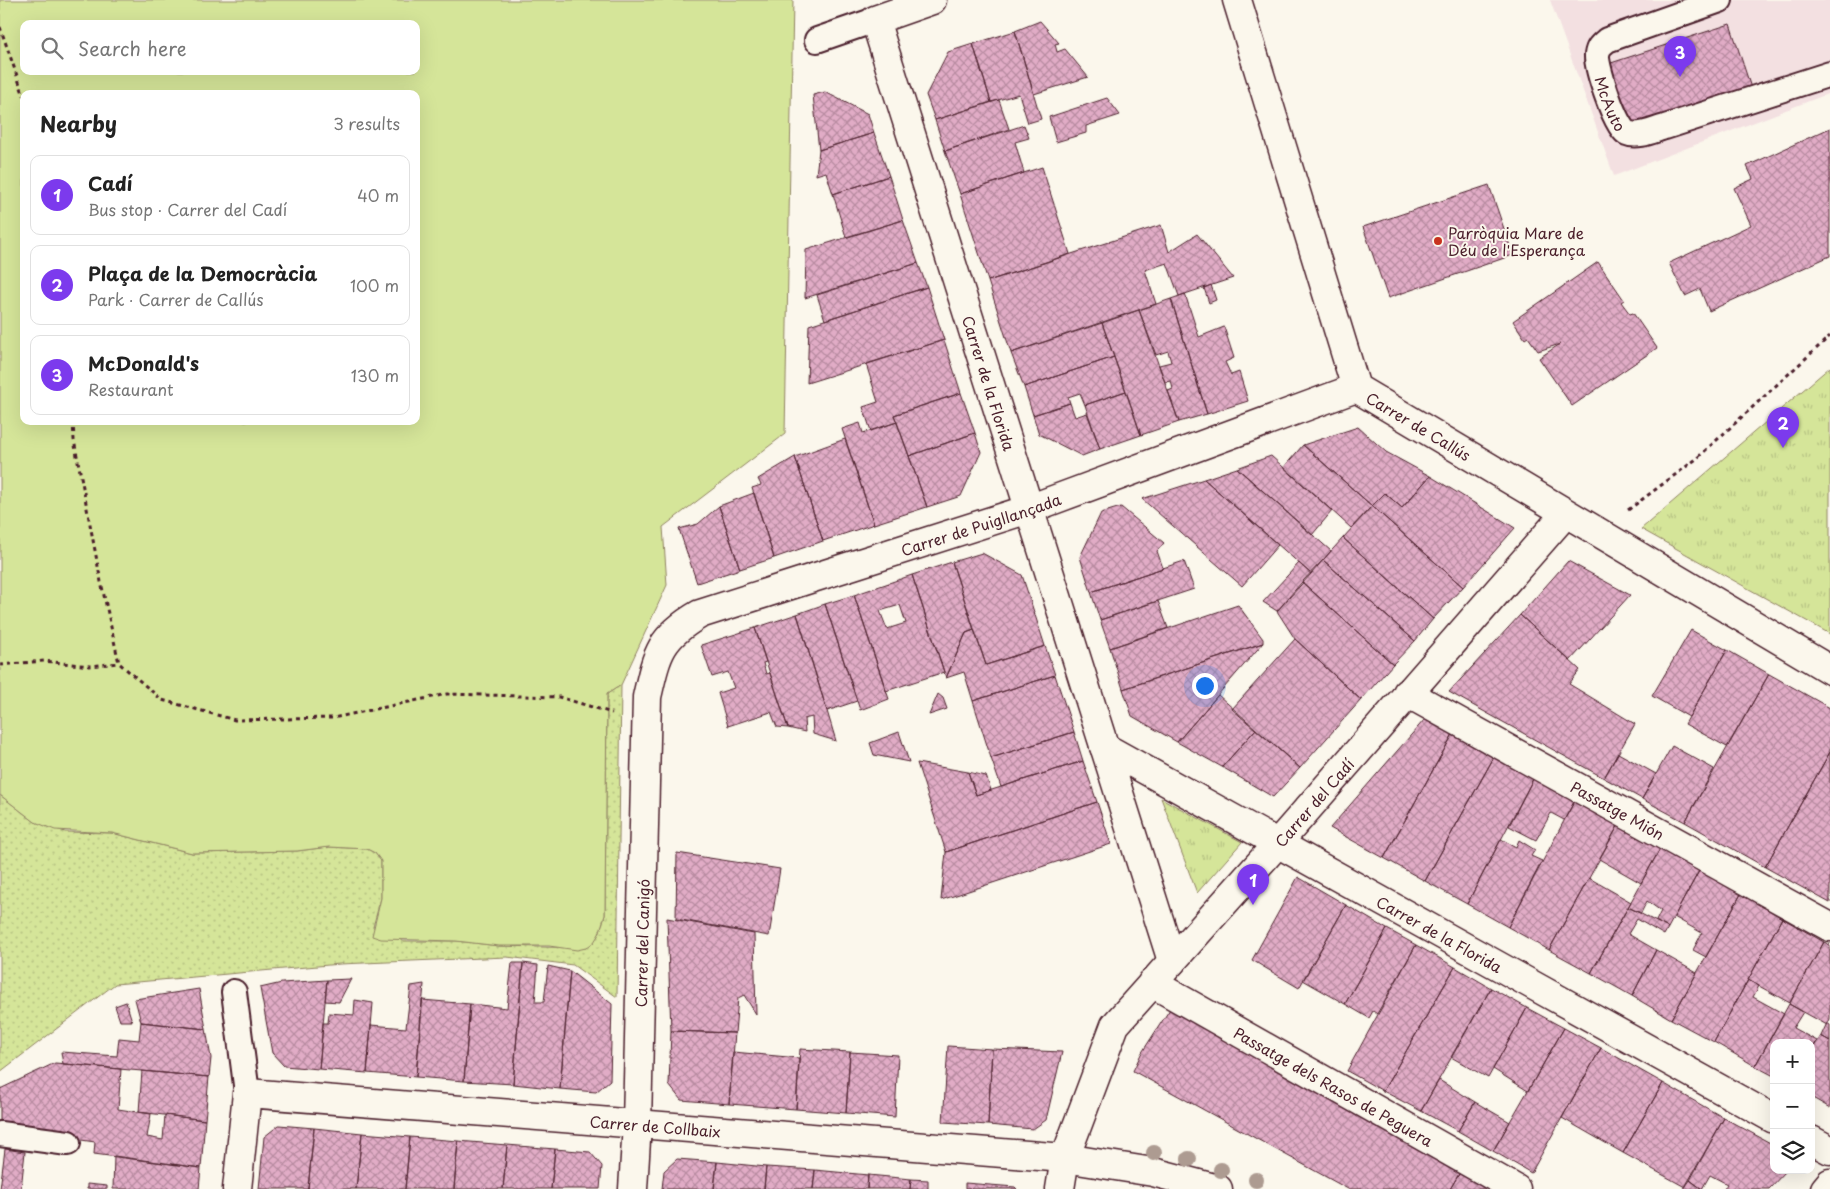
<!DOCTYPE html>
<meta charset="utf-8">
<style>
body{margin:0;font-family:"Playpen Sans",sans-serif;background:#f6f6f6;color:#222}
.controls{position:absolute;right:15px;bottom:15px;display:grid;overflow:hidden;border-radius:10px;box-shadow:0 5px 20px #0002}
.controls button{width:45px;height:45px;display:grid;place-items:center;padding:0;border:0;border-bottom:1px solid #e0e0e0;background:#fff;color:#222;font:25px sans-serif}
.you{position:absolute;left:1204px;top:685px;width:18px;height:18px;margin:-12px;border:4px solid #fff;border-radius:50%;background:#1a73e8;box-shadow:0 0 0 8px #1a73e833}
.badge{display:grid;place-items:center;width:32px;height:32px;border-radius:50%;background:#7c3aed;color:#fff;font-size:16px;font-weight:700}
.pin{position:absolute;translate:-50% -41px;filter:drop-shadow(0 1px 2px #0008)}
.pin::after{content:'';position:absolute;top:26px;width:18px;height:15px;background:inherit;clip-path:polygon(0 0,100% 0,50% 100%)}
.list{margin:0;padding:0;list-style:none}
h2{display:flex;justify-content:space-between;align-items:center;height:65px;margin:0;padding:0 20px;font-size:21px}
h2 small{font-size:16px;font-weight:400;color:#767676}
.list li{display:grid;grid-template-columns:32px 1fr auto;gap:15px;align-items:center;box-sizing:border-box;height:80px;margin:0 10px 10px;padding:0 10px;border:1px solid #e0e0e0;border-radius:10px}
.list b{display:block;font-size:19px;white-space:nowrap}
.list p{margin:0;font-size:16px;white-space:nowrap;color:#767676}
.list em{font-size:16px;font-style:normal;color:#767676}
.icon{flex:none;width:28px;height:28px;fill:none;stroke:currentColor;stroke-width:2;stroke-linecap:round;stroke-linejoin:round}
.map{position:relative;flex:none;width:1830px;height:1189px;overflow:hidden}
.search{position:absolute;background:#fff;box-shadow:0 5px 20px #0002;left:20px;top:20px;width:400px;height:55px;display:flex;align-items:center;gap:12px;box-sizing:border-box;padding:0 18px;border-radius:10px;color:#767676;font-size:19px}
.panel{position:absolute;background:#fff;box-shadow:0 5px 20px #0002;left:20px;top:90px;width:400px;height:335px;border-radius:10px}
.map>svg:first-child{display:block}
.built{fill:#f3e0e1}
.grass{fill:url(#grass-dots);stroke:#908262}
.park{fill:url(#park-tufts);stroke:#908262}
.garden{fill:#d5e599;stroke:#908262;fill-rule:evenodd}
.building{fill:url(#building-cross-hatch);stroke:#4a1f2b;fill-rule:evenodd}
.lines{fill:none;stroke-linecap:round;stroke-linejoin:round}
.lane-casing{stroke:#4a1f2b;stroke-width:28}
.street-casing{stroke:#4a1f2b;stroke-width:31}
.path{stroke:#4a1f2b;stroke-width:3;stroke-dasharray:4 4;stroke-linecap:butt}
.lane{stroke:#fbf7ec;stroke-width:24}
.street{stroke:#fbf7ec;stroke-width:28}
.tree{fill:#ad9b91}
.poi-dot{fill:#c8321e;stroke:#fbf7ec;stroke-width:2}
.labels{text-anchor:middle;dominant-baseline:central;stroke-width:4;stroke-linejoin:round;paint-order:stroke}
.street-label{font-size:15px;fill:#4a1f2b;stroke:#fbf7ec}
.poi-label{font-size:15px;fill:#4a1f2b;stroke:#fbf7ec;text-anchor:start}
</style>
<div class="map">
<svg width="1830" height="1189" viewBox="0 0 1830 1189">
<defs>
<pattern id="grass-dots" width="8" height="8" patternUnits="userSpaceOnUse" patternTransform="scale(1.25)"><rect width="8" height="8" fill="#d5e599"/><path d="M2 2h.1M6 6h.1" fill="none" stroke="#b8c484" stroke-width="1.8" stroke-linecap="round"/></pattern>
<pattern id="park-tufts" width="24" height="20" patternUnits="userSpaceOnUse" patternTransform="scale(1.25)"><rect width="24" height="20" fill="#d5e599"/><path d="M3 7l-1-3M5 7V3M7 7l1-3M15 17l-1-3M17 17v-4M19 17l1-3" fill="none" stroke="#b8c484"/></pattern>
<pattern id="building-cross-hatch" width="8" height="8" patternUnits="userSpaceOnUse" patternTransform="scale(1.25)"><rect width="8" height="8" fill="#e1acc6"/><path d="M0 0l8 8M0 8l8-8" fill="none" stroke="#b88ba1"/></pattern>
</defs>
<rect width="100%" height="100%" fill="#fbf7ec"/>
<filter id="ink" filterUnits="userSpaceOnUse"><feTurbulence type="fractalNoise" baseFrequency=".02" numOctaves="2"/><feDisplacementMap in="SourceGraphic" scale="10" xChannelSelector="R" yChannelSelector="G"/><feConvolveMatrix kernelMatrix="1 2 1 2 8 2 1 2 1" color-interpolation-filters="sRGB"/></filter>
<g filter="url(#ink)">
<!-- built -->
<path class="built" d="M1550,0H1830V93L1614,176Z"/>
<!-- grass -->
<path class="grass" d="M621,685L617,997L573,965L507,957L340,964L115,984L0,1072V795L35,822L65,832L112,833L192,853L297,851L329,847L367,849L375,853L381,861V898L373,927L403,941H456L499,946L586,948L599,934L605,915L607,694Z"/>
<!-- park -->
<path class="park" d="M1830,367V634L1641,529Z
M1161,798L1242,842L1197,893Z"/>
<!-- garden -->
<path class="garden" d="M0,0H793L785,434L663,527L667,585L621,685L607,694L605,915L599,934L594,942L586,948L577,950L549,946H499L456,941L381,939L372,936L381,898V861L375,853L367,849L329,847L297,851L192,853L112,833L55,830L35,822L0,795ZM24,24H416V71H24ZM24,94H416V421H24Z"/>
<!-- building -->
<path class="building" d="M1040,21L1059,43L1055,44L1057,52L1065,49L1088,77L1034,94L1015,31Z
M1730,24L1752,91L1629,131L1608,64Z
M1015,31L1041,119L1028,123L1019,94L991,102L973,44Z
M973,44L991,102L935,120L926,95L948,52Z
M825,92L868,114L874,133L819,150L813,95Z
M1107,98L1120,115L1086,126V133L1056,142L1049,117Z
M999,100L1009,129L945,151L935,120Z
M1024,125L1029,138L1015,142L1024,173L960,194L945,151Z
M1830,128V256L1709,311L1700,289L1685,296L1669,263L1751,225L1734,188L1753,179L1747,166Z
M874,133L889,176L833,194L826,172L816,175L819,150Z
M1042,167L1070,254L988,281L960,194Z
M889,176L903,220L846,237L833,194Z
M1489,185L1513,255L1388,298L1363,227Z
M903,220L918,263L805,298L806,250Z
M1161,225L1169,252L1197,234L1233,278L1179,296L1167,263L1145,270L1156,304L1011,353L988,281Z
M1598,262L1624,300L1621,302L1630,314L1633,313L1657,348L1572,406L1539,358L1560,344L1538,351L1528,337L1525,339L1513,321Z
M918,263L927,287L825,320L817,295Z
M1211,285L1216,300L1209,303L1204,288Z
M927,287L944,340L807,383L809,325Z
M1185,294L1199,337L1224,327L1234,358L1225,362L1231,375L1239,372L1248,401L1207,414L1171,299Z
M1171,299L1207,414L1179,422L1168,391L1173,389L1171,381L1165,382L1159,365L1171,362L1168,351L1156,355L1139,310Z
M1139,310L1179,422L1141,435L1102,323Z
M1102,323L1114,357L1024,387L1011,353Z
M944,340L961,393L894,415L897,422L871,431L863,407L878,402L866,364Z
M1114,357L1126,391L1085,405L1080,393L1068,397L1070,403L1033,415L1024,387Z
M1126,391L1141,435L1100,449L1085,405Z
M961,393L975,433L909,456L894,415Z
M1070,403L1075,417L1087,413L1100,449L1082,456L1039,434L1033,415Z
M897,422L927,507L874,524L842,429L860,423L863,433Z
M1358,427L1386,452L1430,476L1402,508L1385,493L1372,506L1303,445Z
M975,433L981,452L961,496L927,507L909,456Z
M845,439L874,524L823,541L795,457Z
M1303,445L1372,506L1351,528L1284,467Z
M1271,456L1332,511L1312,535L1237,468Z
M795,457L823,541L774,558L752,488L761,485L758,479Z
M1237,468L1331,551L1311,574L1204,479Z
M1430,476L1515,528L1463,587L1372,506L1385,493L1402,508Z
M1204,479L1278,545L1242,586L1142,499Z
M754,493L774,558L740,569L719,506Z
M719,506L740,569L697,583L679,529L698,524Z
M1372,506L1463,587L1433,619L1343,538Z
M1121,507L1164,543L1157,551L1163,568L1091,592L1080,557L1101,513Z
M1343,538L1433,619L1415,641L1323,560Z
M982,553L1022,575L1045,646L986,665L952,562Z
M1323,560L1415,641L1393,664L1302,582Z
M1184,561L1194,589L1100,620L1091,592Z
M1568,561L1630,595L1570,661L1520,615Z
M952,562L974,630L966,633L946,678L912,575Z
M1299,563L1311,574L1277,611L1263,602Z
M912,575L944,672L886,691L854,595ZM900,605L906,623L887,629L880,611Z
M1302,582L1393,664L1361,700L1295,639L1277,611Z
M854,595L889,699L860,710L825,604Z
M1158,601L1168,628L1110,648L1100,620Z
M825,604L857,701L827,711L797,614Z
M1238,605L1263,639V643L1123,689L1110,648Z
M797,614L827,711L836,741L813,734L812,717L804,719L805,732L788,728L755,628Z
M1520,615L1580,670L1569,684L1635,724L1604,778L1449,692Z
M755,628L766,662L763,663L766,674L770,673L788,728L777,727L771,712L728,726L718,693L734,688L728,672L712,677L701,645Z
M974,630L986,665L1045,646L1055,675L973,701L964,672L946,678L966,633Z
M1691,630L1727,650L1689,717L1652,696Z
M1295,639L1361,700L1300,768L1232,709Z
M1263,643L1177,742L1132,716L1123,689Z
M1727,650L1769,674L1727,747L1685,724Z
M1769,674L1830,708V752L1765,867L1685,822Z
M1055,675L1074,732L991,758L973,701Z
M938,694L943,698L947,709L929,715Z
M1218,695L1256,729L1222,767L1177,742Z
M1425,719L1453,734L1384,858L1330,828Z
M1256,729L1300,768L1273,797L1222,767Z
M899,732L909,762L874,755L870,743Z
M1074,732L1083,761L1001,787L991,758Z
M1453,734L1494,757L1425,881L1384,858Z
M1672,746L1714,769L1685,822L1642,799Z
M1830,752V903L1765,867Z
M1618,753L1656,774L1642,799L1604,778Z
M1494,757L1533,779L1467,904L1425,881Z
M1083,761L1097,802L946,852L917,763L968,772L976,795Z
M968,772L986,776L991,790L976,795Z
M1533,779L1574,802L1564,820L1551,813L1536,840L1509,826Z
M1097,802L1111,844L941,900L946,852Z
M1574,802L1618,826L1549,950L1508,927Z
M1618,826L1660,849L1641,883L1599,859Z
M1501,839L1516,847L1519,840L1535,850L1531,856L1542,861L1508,927L1467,904Z
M1660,849L1699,871L1668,928L1656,921L1661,911L1647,901L1641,913L1628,907Z
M677,853L780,869L769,936L676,919Z
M1699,871L1741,894L1706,957L1693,950L1702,933L1674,917Z
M1298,877L1346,905L1299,988L1252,960Z
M1589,878L1631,902L1591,973L1549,950Z
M1741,894L1782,918L1714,1042L1671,1019Z
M1346,905L1387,929L1345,1004L1303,980Z
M1628,907L1668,928L1664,935L1637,919L1628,934L1656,950L1632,996L1591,973Z
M667,918L754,934L756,1014L744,995L738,998L735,1033L671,1031Z
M1782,918L1824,942L1790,1003L1748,980Z
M1387,929L1416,945L1377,1014L1373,1011L1369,1018L1345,1004Z
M1824,942L1830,945V1019L1827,1025L1789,1004Z
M1416,945L1455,967L1383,1091L1347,1071Z
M1656,950L1697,973L1671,1019L1632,996Z
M512,963H523L513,1084L464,1081L470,1004L507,1008Z
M523,963L538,965L535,1002H544L548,966L570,971L560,1089L513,1084Z
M1455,967L1491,988L1421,1111L1383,1091Z
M570,971L612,1004L610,1080L596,1092L560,1089Z
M351,979L339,1002L325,1001L327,980Z
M327,980L319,1069L284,1066L272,1053L260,988L282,983Z
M1748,980L1759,986L1753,997L1784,1014L1755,1066L1714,1042Z
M424,984L416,1077L367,1073L371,1025L406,1028L411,986Z
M1491,988L1527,1008L1488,1078L1451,1057Z
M199,989L206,1029L141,1022L135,999Z
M355,1000L373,1003L367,1073L319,1069L323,1023H328L329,1013L354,1015Z
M422,1000L470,1004L464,1081L416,1077Z
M126,1002L132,1021H120L115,1006Z
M1789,1004L1803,1012L1793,1028L1817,1041L1811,1051V1043H1774V1076L1755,1066Z
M1527,1008L1564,1028L1528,1091L1493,1069Z
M1170,1009L1462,1169L1450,1189H1348L1133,1071L1141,1054Z
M141,1022L206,1029L211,1058L209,1077L63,1064L61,1052L117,1056L119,1038L139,1040Z
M1827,1023L1830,1025V1041L1821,1036Z
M1564,1028L1601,1048L1531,1173L1493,1151Z
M671,1031L735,1033L729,1104L681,1100L669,1085Z
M1821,1036L1830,1041V1108L1811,1097V1051Z
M948,1046L992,1049L988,1125L943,1122Z
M1601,1048L1663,1083L1623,1153L1562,1118Z
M800,1049L850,1052L846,1113L796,1109Z
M992,1049L1062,1052L1046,1120L1033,1129L988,1125Z
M733,1052L799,1058L796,1109L729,1104Z
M850,1052L898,1055L895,1117L846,1113Z
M55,1063L121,1069L118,1109L151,1114L147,1137L163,1140L165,1115L205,1120L201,1168L94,1154L95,1142L0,1128V1089Z
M142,1071L209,1077L205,1120L139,1112Z
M1439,1080L1475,1102L1458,1131L1421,1111Z
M1663,1083L1724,1118L1685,1187L1623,1153Z
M1475,1102L1510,1122L1493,1151L1458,1131Z
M1724,1118L1774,1145V1170H1787L1769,1189H1724L1727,1184L1710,1175L1702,1189L1690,1180Z
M279,1125L314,1128L308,1189H259L264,1137Z
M314,1128L362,1133L356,1189H308Z
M362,1133L410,1137L405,1189H356Z
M410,1137L458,1141L454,1189H405Z
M458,1141L507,1145L503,1189H454Z
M507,1145L555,1149L551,1189H503Z
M5,1149L25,1152L21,1189H0Z
M555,1149L590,1152L602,1166L600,1189H551Z
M114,1156L201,1168L199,1189H113Z
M677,1159L717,1162L714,1189H662L664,1171Z
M717,1162L766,1167L764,1189H714Z
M766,1167L815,1170L813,1189H764Z
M1462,1169L1498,1189H1450Z
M815,1170L868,1175L867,1189H813Z
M868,1175L911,1179L910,1189H867Z
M911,1179L928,1180V1189H910Z
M1690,1180L1702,1189H1703H1684Z
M965,1183L1015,1187L1017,1189H965Z
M87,1184L107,1186V1189H87Z"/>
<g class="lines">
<defs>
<g id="lane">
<path id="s1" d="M1720,0L1607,40C1601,45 1598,47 1597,55C1596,67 1616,129 1627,133C1638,138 1654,130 1665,127L1830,74"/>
<path d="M817,40L875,20"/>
<path d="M234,992L247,1093"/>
<path d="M0,1134L68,1143"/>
</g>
<g id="street">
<path id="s2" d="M932,0L875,20L1172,961"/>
<path id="s3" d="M1237,0L1356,388L1830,670"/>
<path id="s4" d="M1407,693L1830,927"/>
<path id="s5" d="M1104,747L1774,1119"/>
<path id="s6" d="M1152,983L1516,1189"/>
<path d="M1811,1140L1830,1150"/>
<path id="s7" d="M237,1189L247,1093L1065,1158L1153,1172L1218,1189"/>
<path id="s8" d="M633,1189L637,1124L647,697C657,653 660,637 700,614L1029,509L1356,388"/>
<path id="s9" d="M1060,1189L1065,1158L1115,1025L1277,844L1565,514"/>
<path d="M1825,1189L1830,1183"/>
</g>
</defs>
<!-- lane casing -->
<use href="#lane" class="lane-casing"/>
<!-- street casing -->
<use href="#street" class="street-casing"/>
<!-- path -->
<path class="path" d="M0,27L24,96
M73,421L74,440L101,582L119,663L162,700L235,720L333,718L447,694L559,697L612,713
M1628,510L1695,460L1830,336
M0,665L44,661L90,666L119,663"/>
<!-- lane -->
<use href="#lane" class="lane"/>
<!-- street -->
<use href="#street" class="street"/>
</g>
<!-- trees -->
<g class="tree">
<circle cx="1154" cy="1153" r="8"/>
<circle cx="1189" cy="1159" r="8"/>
<circle cx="1221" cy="1170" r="8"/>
<circle cx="1256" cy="1180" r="8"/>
</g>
</g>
<!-- markers -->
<circle class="poi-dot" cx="1438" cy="241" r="5"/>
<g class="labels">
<!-- street labels -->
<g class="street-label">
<text stroke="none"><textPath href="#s1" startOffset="189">McAuto</textPath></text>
<text stroke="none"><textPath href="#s2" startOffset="441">Carrer de la Florida</textPath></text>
<text stroke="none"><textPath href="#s3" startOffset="479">Carrer de Callús</textPath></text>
<text stroke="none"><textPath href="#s8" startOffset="890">Carrer de Puigllançada</textPath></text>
<text stroke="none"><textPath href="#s9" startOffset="472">Carrer del Cadí</textPath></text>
<text stroke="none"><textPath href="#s4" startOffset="241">Passatge Mión</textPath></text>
<text stroke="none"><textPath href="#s5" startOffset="384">Carrer de la Florida</textPath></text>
<text stroke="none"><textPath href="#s8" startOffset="246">Carrer del Canigó</textPath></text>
<text stroke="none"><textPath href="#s6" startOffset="209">Passatge dels Rasos de Peguera</textPath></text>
<text stroke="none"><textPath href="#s7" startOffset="506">Carrer de Collbaix</textPath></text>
</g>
<!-- poi labels -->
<g class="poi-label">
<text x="1448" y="232">Parròquia Mare de<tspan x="1448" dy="17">Déu de l'Esperança</tspan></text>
</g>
</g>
</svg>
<div class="controls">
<button>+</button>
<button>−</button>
<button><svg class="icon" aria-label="layers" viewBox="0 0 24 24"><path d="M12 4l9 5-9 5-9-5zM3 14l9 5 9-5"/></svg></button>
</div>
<div class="you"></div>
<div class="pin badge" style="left:1253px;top:905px">1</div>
<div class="pin badge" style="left:1783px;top:448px">2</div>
<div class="pin badge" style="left:1680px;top:77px">3</div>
<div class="search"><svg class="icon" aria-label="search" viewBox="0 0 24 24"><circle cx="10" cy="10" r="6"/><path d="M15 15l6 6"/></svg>Search here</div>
<section class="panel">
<h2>Nearby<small>3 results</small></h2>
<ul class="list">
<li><span class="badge">1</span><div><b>Cadí</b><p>Bus stop · Carrer del Cadí</p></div><em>40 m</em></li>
<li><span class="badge">2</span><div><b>Plaça de la Democràcia</b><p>Park · Carrer de Callús</p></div><em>100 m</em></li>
<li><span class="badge">3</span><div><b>McDonald's</b><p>Restaurant</p></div><em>130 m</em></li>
</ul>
</section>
</div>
